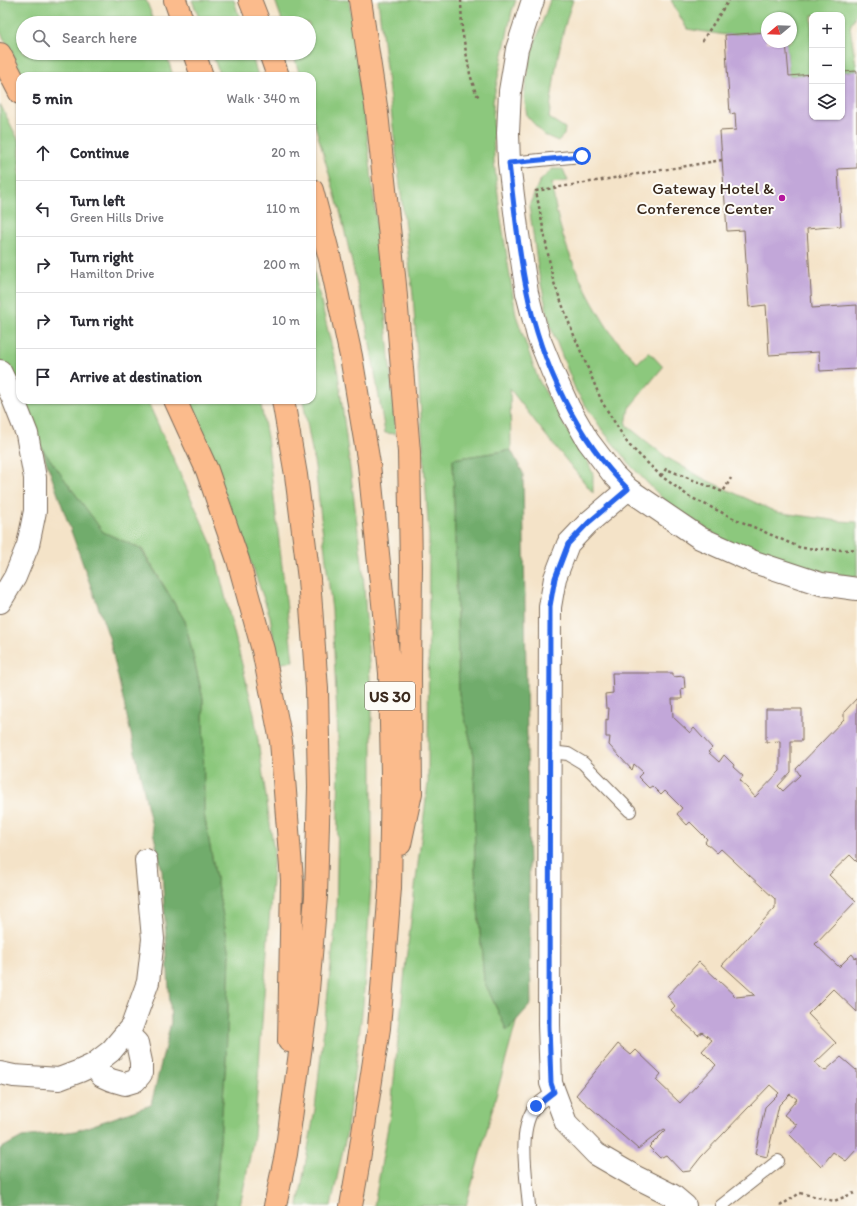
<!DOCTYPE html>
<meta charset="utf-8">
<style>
body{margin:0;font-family:Itim,sans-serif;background:#f7f7f7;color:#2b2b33}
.controls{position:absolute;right:12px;top:12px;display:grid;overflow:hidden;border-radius:8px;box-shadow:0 1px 3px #0004}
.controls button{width:36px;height:36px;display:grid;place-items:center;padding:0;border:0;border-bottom:1px solid #e1e1e2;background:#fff;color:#2b2b33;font:20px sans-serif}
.compass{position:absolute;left:761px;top:12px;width:36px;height:36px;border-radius:50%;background:#fff;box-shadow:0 1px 3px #0004;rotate:251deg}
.stop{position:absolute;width:12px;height:12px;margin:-9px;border:3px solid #2563eb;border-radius:50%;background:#fff}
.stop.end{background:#2563eb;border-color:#fff;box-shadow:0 1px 4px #0008}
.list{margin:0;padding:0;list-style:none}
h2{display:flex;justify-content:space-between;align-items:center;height:52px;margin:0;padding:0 16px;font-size:17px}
h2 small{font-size:13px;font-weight:400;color:#7c7c81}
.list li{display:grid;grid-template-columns:26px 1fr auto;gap:12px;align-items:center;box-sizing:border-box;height:56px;padding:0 16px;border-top:1px solid #e1e1e2}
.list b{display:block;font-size:15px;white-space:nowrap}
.list p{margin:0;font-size:13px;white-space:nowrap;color:#7c7c81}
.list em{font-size:13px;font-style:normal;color:#7c7c81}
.icon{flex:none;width:22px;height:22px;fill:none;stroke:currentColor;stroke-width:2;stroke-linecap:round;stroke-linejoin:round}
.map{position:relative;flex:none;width:857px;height:1206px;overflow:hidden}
.search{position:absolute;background:#fff;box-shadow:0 1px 3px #0004;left:16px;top:16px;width:300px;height:44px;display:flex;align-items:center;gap:10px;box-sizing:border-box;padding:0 14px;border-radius:22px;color:#7c7c81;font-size:15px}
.panel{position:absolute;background:#fff;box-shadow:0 1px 3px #0004;left:16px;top:72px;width:300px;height:332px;border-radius:12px}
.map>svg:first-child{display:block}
.green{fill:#8cc87d;stroke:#64794e}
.forest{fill:#71ac6c;stroke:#566b45}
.building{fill:#c2a7d9}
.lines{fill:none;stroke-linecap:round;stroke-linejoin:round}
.service-casing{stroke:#7c6b5a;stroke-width:14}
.minor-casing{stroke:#7c6b5a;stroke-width:24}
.motorway-casing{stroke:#7c6b5a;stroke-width:24}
.path{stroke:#7c6b5a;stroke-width:2.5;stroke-dasharray:3 3;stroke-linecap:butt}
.service{stroke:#fff;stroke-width:12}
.minor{stroke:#fff;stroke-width:22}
.motorway{stroke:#fbbb8c;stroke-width:22}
.route{stroke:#2563eb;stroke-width:5}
.poi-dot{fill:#b5179e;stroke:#fdfcf7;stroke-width:1.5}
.labels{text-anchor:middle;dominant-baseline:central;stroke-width:4;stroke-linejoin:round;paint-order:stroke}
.shield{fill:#fdfcf7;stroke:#75695f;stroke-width:1}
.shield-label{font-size:16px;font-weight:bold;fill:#3b2a1e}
.poi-label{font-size:17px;fill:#3b2a1e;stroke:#fdfcf7;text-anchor:end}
</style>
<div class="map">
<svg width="857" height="1206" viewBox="0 0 857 1206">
<rect width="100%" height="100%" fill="#fdfcf7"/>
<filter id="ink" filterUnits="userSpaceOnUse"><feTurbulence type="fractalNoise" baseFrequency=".025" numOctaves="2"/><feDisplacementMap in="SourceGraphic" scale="8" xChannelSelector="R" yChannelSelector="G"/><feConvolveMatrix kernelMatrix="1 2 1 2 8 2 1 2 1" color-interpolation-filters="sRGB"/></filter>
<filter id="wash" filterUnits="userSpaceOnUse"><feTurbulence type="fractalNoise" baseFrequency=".012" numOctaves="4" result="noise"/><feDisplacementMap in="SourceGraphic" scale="16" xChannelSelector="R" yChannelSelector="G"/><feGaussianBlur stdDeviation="0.9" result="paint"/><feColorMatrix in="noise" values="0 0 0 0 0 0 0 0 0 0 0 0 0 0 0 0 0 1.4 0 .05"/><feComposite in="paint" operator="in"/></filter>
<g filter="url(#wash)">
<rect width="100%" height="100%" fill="#f4e3c8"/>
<!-- green -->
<path class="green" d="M0,0H146L155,23H23V53H166L173,76H23L0,31Z
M192,0H234L241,23H201Z
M275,0H349C371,144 383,289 396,434L385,433L368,332L341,215L312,115V76H300L293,53H309V23H283Z
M378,0H516L512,11L493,101L494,161L501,219L516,315L538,379L566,428L585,455L593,474V493L544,433L510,389L511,450L453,459L459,694L474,755L475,871L484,981L507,1031L517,1019L466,1206H374L391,1109L406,960L428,783L429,537L413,295Z
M550,0H573C559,38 554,78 549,118L565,128L564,135L558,141L544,135L527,116L524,97L530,57Z
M671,0H857V12L850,27L857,71L842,72V15H812V74L789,76L786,42H791V18H767V32L725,35L687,29Z
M212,53H251L258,76H220Z
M0,104L20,143V400H147L213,547L254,713L274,852L254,1136L240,1206H215L226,1059L230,954L204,814L203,698L185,621L142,549L103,532L41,447L0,361Z
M552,169H563L568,181L552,183C557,236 581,286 609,330C617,342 628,352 637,363L649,352L663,367L629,408L626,425L666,457L706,480L776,512L839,521L857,522V577L824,572L772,561L725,541L666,502L631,466L603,431L576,391L551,328L539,275L529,206L539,182Z
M312,264L338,373L363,571L372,710V869L363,1005L346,1136L331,1206H298L315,1109L336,920L339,759L332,611L315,467L303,400H312Z
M185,400H260L267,437L293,661L278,664L270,616L239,529Z"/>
<!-- forest -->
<path class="forest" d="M41,447L103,532L141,549L185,621L203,699L204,814L230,954L226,1059L215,1206H0V1149L22,1137L76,1131L151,1105L171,1022L162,871L109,637Z
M511,450L523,473L531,1004L507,1031L484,981L475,871L474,755L459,694L453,459Z"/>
<g id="blocks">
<!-- building -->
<path class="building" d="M767,32V42H786L789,76L812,74V117H842V72L857,71V168L838,169L841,226L807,229L812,308L857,305V369L820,371L819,352L769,355L766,305L749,307L744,230L727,231L720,131L736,130L735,113L730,114L725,35Z
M612,673H673V677L684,676L685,688L681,689L682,699H672L673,717L690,733L694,728L712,748L708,752L719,762L724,755L734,765L733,767L743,776L740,780L755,797L780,771V741L766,742V709H802V741H791V772L778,786L783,791L800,775L796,769L844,719V712L857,698V862L850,855L829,875L856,901L815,944L839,967L852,954L856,959L857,957V1012L833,989L808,1014L836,1043L815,1063L825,1071L841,1057L856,1070L857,1069V1149L846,1161L833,1152L821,1167L789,1134L797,1125L784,1115L797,1099L790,1094L779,1105L767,1157L755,1154L765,1107L779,1093L770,1085L701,1157L690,1171L682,1172L666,1155L660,1158L649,1147L666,1130L664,1129L638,1149L576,1095L618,1044L631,1055L636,1050L661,1074L656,1080L680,1103L716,1065L702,1051L712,1040L702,1032L698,1035L671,1010L675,1006L667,996L699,962L736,997L755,995L722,965L775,908V899L721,849L717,853L705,842L707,839L690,822L687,825L677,814L682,808L665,791L661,795L652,786L649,788L638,777L643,772L634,764L632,770L609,745L610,737H606V719L608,720L609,708H606L605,694L613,693Z"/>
</g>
</g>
<g filter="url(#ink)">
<use href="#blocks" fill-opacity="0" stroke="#7c6b5a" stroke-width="1"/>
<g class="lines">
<defs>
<path id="service" d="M509,163L582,156
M550,752L568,754L583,763L630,811
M529,1206C527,1179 516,1126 537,1105C542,1100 549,1096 554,1092
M721,1206L778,1161"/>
<path id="minor" d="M533,0L517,49L510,91L508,133L509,163L517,228L527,293L538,336L553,373L569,408L588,441L613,474L628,489L700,538L754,562L821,584L857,589
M0,371L12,396L27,434L35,478V511L28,545L15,577L0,602
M628,489L588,523L568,544L555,578L550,607L549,1025L551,1083L566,1123L596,1154L634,1176L672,1195L685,1206
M93,1065L102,1076L111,1080L125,1084L135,1081L141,1074V1062L137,1043L127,1033
M0,1073L14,1076L59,1079L80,1071L93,1065L111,1051L132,1026L148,982L153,939L146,860"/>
<path id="motorway" d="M175,0L183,23
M250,0L259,23
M360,0L377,113L395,285L409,452L411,566L410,678L411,793L400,844
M194,53L202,76
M270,53L278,76
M0,54L20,93
M312,190L330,259L351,356L369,464L390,673L392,775L390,888L379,1028L358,1166L351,1206
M175,400L207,470L238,560L263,650L281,741L292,880L289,1041
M275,1206L286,1154L307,1002L316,896L319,787L317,689L309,579L296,475L283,400"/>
</defs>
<!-- service casing -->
<use href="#service" class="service-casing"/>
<!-- minor casing -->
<use href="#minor" class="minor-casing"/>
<!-- motorway casing -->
<use href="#motorway" class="motorway-casing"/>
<!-- path -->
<path class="path" d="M461,0L462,30L470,74L476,94L481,98
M702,41L729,0
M722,160L536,191L553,280L571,328L602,402L628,444L661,476L690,497L733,518L801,548L844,550L857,549
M661,476L666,469L723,492L731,478
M780,1206L800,1193L834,1201L857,1192"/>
<!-- service -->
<use href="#service" class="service"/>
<!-- minor -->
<use href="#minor" class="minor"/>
<!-- motorway -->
<use href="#motorway" class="motorway"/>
</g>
</g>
<g class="lines" filter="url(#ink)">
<!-- route -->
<path class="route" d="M536,1106L554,1092L551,1083L549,1026L550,606L555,578L568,544L588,523L628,489C577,439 541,363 527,292C518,250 514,206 509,163L582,156"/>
</g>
<!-- markers -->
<circle class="poi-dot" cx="782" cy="198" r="4"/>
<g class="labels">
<!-- shield labels -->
<rect class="shield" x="365" y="682" width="50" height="28" rx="3"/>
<g class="shield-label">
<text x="390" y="696">US 30</text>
</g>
<!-- poi labels -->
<g class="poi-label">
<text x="774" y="188">Gateway Hotel &amp;<tspan x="774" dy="20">Conference Center</tspan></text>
</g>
</g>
</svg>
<div class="controls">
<button>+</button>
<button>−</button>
<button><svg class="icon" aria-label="layers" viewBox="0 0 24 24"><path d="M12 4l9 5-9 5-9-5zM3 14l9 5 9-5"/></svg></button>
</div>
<svg class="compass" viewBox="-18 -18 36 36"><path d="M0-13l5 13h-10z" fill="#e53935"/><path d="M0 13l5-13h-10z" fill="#7c7c81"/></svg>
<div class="stop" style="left:582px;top:156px"></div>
<div class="stop end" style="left:536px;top:1106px"></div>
<div class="search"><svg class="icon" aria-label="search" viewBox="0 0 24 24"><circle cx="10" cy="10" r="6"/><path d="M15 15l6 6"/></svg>Search here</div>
<section class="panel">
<h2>5 min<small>Walk · 340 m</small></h2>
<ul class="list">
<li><svg class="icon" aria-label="ahead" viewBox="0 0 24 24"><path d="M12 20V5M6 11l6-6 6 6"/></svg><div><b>Continue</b></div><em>20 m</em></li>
<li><svg class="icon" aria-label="left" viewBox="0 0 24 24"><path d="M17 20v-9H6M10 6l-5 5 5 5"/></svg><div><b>Turn left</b><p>Green Hills Drive</p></div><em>110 m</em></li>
<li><svg class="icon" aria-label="right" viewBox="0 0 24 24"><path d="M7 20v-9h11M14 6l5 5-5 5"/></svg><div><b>Turn right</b><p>Hamilton Drive</p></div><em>200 m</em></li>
<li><svg class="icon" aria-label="right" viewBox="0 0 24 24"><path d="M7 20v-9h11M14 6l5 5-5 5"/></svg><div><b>Turn right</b></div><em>10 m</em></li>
<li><svg class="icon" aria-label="arrive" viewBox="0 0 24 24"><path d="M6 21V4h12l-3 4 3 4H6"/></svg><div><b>Arrive at destination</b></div></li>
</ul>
</section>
</div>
